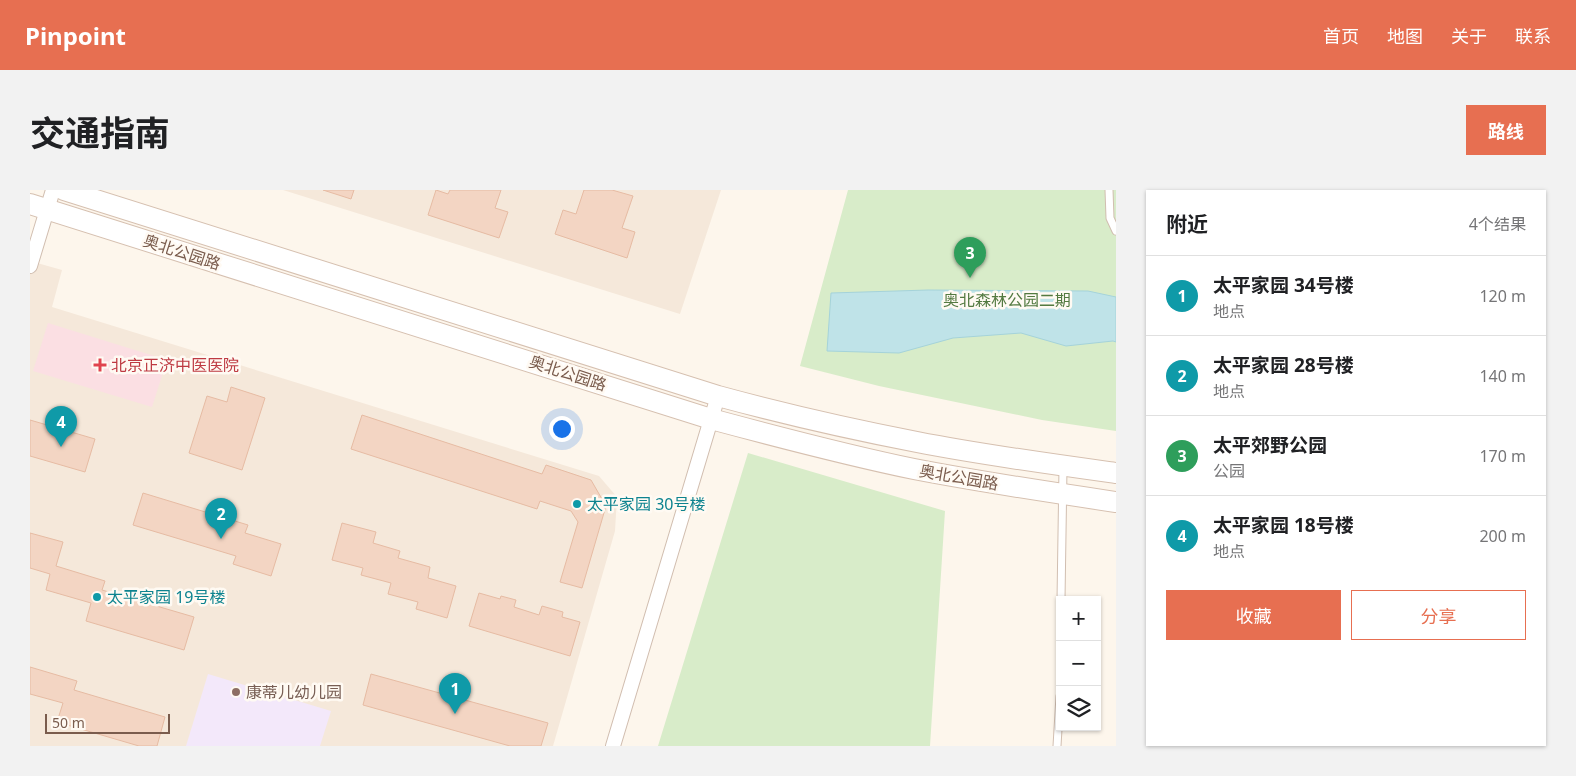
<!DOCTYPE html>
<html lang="zh">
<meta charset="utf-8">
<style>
body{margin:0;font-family:"Noto Sans","Noto Sans SC",sans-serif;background:#f2f2f2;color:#202124}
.controls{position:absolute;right:15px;bottom:15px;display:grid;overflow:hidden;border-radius:0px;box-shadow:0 1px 4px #0004}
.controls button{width:45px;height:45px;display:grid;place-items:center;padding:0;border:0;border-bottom:1px solid #e0e0e0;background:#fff;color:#202124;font:25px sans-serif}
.scale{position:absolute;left:15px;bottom:12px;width:125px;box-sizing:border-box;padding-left:5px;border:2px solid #7a5c4d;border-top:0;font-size:14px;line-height:18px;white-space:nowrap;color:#7a5c4d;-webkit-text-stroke:4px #fffaf3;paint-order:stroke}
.you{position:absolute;left:531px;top:238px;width:18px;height:18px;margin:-12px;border:4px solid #fff;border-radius:50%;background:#1a73e8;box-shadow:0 0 0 8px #1a73e833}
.badge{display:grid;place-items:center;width:32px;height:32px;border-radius:50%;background:#e76f51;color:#fff;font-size:16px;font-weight:700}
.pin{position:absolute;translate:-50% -41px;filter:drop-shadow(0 1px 2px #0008)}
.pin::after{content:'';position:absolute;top:26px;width:18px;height:15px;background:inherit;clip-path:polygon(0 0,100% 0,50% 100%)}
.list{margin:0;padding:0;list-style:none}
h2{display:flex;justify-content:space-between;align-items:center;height:65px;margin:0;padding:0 20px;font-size:21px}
h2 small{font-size:16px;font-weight:400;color:#757577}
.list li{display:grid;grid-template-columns:32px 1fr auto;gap:15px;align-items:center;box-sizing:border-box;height:80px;padding:0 20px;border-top:1px solid #e0e0e0}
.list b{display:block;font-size:19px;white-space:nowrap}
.list p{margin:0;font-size:16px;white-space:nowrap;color:#757577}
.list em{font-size:16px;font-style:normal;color:#757577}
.actions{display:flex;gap:10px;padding:15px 20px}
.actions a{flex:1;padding:11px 0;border:1px solid #e76f51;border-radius:0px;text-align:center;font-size:18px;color:#e76f51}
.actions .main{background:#e76f51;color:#fff}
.icon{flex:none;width:28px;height:28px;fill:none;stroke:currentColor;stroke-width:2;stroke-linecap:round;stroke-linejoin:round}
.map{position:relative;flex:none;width:1086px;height:556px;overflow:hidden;border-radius:0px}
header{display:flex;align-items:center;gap:30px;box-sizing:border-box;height:70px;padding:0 25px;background:#e76f51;color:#fff}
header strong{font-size:24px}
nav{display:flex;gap:28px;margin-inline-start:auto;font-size:18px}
.intro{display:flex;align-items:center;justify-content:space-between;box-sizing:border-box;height:120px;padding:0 30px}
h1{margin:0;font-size:35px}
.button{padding:12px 22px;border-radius:0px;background:#e76f51;color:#fff;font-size:18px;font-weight:700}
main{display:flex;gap:30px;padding:0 30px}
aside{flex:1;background:#fff;border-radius:0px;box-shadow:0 1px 4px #0004}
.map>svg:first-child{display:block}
.residential{fill:#f5e8da}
.education{fill:#f3e8fa}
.medical{fill:#fbdfe3}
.green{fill:#d8ecc9}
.water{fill:#bfe3e8;stroke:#a5d3da}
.building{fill:#f3d5c3;stroke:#e6bba3}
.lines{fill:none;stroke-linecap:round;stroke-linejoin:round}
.service-casing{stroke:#d1beb0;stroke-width:9}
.minor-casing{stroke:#d1beb0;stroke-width:16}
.secondary-casing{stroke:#d6c0b0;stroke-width:22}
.service{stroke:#fff;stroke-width:7}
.minor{stroke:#fff;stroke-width:14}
.secondary{stroke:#fff;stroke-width:20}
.health-dot{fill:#e0444e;stroke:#fffaf3;stroke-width:2}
.culture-dot{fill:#0f9aa8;stroke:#fffaf3;stroke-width:2}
.education-dot{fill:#8d6e63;stroke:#fffaf3;stroke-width:2}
.labels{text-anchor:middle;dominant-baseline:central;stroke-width:5;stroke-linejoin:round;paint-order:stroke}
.street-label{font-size:16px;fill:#7a5c4d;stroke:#fffaf3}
.park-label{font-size:16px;fill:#537a41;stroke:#fffaf3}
.health-label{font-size:16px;fill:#be3a42;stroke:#fffaf3;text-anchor:start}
.culture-label{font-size:16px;fill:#0d838f;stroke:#fffaf3;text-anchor:start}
.education-label{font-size:16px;fill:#785e54;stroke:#fffaf3;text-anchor:start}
</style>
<header>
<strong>Pinpoint</strong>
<nav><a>首页</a><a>地图</a><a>关于</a><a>联系</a></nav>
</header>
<div class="intro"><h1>交通指南</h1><a class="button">路线</a></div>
<main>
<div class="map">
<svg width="1086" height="556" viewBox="0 0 1086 556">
<rect width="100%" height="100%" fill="#fdf6ec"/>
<!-- residential -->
<path class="residential" d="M253,0H691L650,124Z
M0,71L32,80L22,117L569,286L587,307L585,341L523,556H0Z"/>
<!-- education -->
<path class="education" d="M178,484L301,521L290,556H156Z"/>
<!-- medical -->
<path class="medical" d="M18,133L137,170L122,217L3,181Z"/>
<!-- green -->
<path class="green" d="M818,0H1086V241L1012,230L849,196L770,176Z
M718,263L915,321L900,556H628Z"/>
<!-- water -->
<path class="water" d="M898,100L1058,101L1086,107V152L1083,151L1036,156L991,143L923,148L869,163L797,161L801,103Z"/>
<!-- building -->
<path class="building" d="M293,0H324L321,9Z
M406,0L418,4L420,0H471L465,18L478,22L469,48L398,25Z
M554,0H582L603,6L592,38L605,42L597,68L525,44L533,20L546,24Z
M201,197L235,208L212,280L159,263L177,206L197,212Z
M332,225L512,284L516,275L561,290L576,316L552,398L530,392L548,332L541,321L510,311L507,319L321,259Z
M0,230L65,249L55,282L0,266Z
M113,303L218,335L215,343L251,354L241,386L203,374L206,366L103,335Z
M312,333L346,342L343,353L370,361L368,368L400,377L398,388L426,396L417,428L386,419L388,412L358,404L361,393L331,385L333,378L302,370Z
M0,343L33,352L26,376L75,391L72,400L164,427L154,460L56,431L61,413L16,400L20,384L0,378Z
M449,403L470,409L471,406L486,410L484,417L509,425L512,416L533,422L532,427L550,432L540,466L439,436Z
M0,477L47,491L44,500L135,527L127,556H109L27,532L33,513L0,504Z
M341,484L518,533L511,556H480L333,515Z"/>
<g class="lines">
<defs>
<path id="service" d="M1079,0L1080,28L1086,41
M1031,410L1033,278
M1027,556L1030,506"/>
<path id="minor" d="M0,76L23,0
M583,556L688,206"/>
<path id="secondary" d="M34,0L688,206C754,224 820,239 887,252C953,265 1020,274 1086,283
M0,14L681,229C748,247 816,265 884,279C951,292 1018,302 1086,312"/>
</defs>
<!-- service casing -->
<use href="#service" class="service-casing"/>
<!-- minor casing -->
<use href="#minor" class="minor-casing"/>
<!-- secondary casing -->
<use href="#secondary" class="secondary-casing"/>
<!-- service -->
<use href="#service" class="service"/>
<!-- minor -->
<use href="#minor" class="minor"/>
<!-- secondary -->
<use href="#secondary" class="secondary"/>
</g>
<!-- markers -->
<path class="health-dot" d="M67.5 167.5h5v5h5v5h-5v5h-5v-5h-5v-5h5z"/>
<g class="culture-dot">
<circle cx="547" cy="314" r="5"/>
<circle cx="67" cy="407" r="5"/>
</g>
<circle class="education-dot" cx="206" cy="502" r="5"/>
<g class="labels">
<!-- street labels -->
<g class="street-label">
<text transform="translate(152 62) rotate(18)">奥北公园路</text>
<text transform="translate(538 183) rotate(18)">奥北公园路</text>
<text transform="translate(929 287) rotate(10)">奥北公园路</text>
</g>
<!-- park labels -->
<g class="park-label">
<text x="977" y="110">奥北森林公园二期</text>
</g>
<!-- health labels -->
<g class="health-label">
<text x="81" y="175">北京正济中医医院</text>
</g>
<!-- culture labels -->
<g class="culture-label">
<text x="557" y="314">太平家园 30号楼</text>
<text x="77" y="407">太平家园 19号楼</text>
</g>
<!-- education labels -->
<g class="education-label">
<text x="216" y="502">康蒂儿幼儿园</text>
</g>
</g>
</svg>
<div class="controls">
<button>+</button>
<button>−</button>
<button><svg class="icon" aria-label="layers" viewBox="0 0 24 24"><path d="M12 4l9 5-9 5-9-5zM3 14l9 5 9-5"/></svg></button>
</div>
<div class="scale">50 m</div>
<div class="you"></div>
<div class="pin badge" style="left:425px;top:524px;background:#0f9aa8">1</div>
<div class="pin badge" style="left:191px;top:349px;background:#0f9aa8">2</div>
<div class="pin badge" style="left:940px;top:88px;background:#2e9e5b">3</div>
<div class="pin badge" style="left:31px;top:257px;background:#0f9aa8">4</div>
</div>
<aside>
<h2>附近<small>4个结果</small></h2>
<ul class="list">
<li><span class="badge" style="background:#0f9aa8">1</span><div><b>太平家园 34号楼</b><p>地点</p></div><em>120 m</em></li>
<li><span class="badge" style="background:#0f9aa8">2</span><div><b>太平家园 28号楼</b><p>地点</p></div><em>140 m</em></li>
<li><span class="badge" style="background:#2e9e5b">3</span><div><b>太平郊野公园</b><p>公园</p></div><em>170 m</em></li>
<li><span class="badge" style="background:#0f9aa8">4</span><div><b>太平家园 18号楼</b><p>地点</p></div><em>200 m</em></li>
</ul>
<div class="actions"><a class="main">收藏</a><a>分享</a></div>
</aside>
</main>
